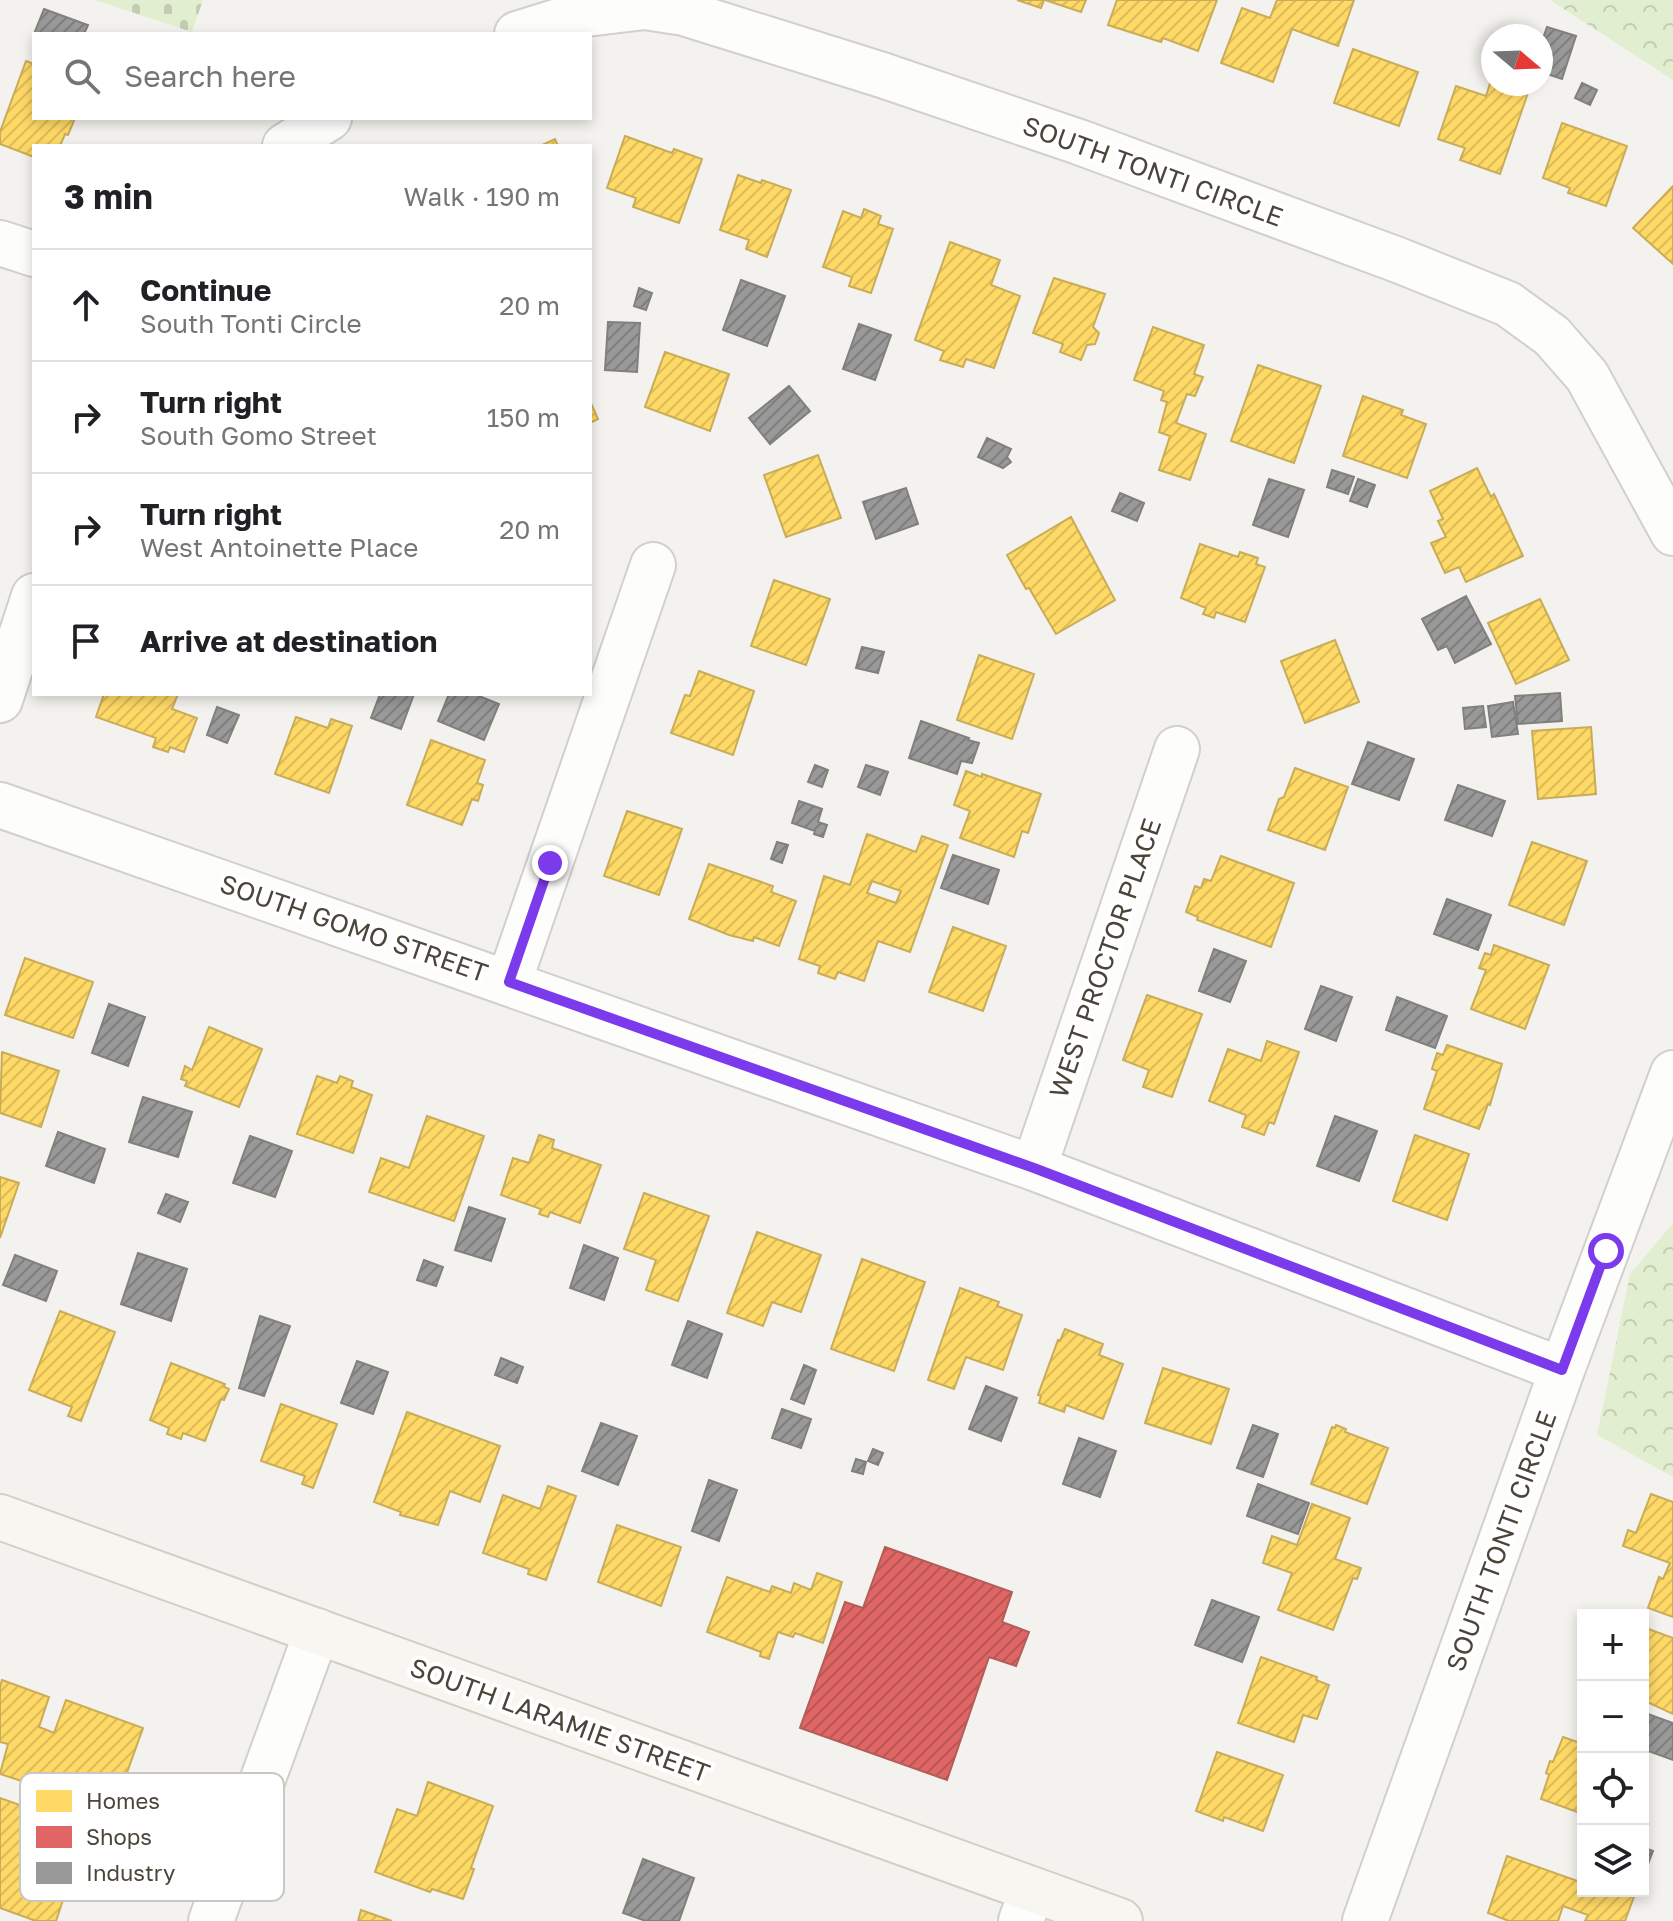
<!DOCTYPE html>
<meta charset="utf-8">
<style>
body{margin:0;font-family:"Golos Text",sans-serif;background:#f6f6f6;color:#202124}
.controls{position:absolute;right:24px;bottom:24px;display:grid;overflow:hidden;border-radius:0px;box-shadow:0 4px 12px #0003}
.controls button{width:72px;height:72px;display:grid;place-items:center;padding:0;border:0;border-bottom:2px solid #e0e0e0;background:#fff;color:#202124;font:40px sans-serif}
.compass{position:absolute;left:1481px;top:24px;width:72px;height:72px;border-radius:50%;background:#fff;box-shadow:0 4px 12px #0003;rotate:109deg}
.stop{position:absolute;width:24px;height:24px;margin:-18px;border:6px solid #7c3aed;border-radius:50%;background:#fff}
.stop.end{background:#7c3aed;border-color:#fff;box-shadow:0 2px 8px #0008}
.list{margin:0;padding:0;list-style:none}
h2{display:flex;justify-content:space-between;align-items:center;height:104px;margin:0;padding:0 32px;font-size:34px}
h2 small{font-size:26px;font-weight:400;color:#757577}
.list li{display:grid;grid-template-columns:52px 1fr auto;gap:24px;align-items:center;box-sizing:border-box;height:112px;padding:0 32px;border-top:2px solid #e0e0e0}
.list b{display:block;font-size:30px;white-space:nowrap}
.list p{margin:0;font-size:26px;white-space:nowrap;color:#757577}
.list em{font-size:26px;font-style:normal;color:#757577}
.icon{flex:none;width:44px;height:44px;fill:none;stroke:currentColor;stroke-width:2;stroke-linecap:round;stroke-linejoin:round}
.map{position:relative;flex:none;width:1673px;height:1921px;overflow:hidden}
.search{position:absolute;background:#fff;box-shadow:0 4px 12px #0003;left:32px;top:32px;width:560px;height:88px;display:flex;align-items:center;gap:20px;box-sizing:border-box;padding:0 28px;border-radius:0px;color:#757577;font-size:30px}
.panel{position:absolute;background:#fff;box-shadow:0 4px 12px #0003;left:32px;top:144px;width:560px;height:552px;border-radius:0px}
.map>svg:first-child{display:block}
.forest{fill:url(#forest-crowns)}
.cemetery{fill:url(#cemetery-stones)}
.homes{fill:url(#homes-hatch);stroke:#c9ac58;stroke-width:2;fill-rule:evenodd}
.shops{fill:url(#shops-hatch);stroke:#b35c58;stroke-width:2}
.industry{fill:url(#industry-hatch);stroke:#82807c;stroke-width:2}
.lines{fill:none;stroke-linecap:round;stroke-linejoin:round}
.street-casing{stroke:#d2d0cb;stroke-width:48}
.secondary-casing{stroke:#d3cfc5;stroke-width:48}
.street{stroke:#fdfdfc;stroke-width:44}
.secondary{stroke:#f7f6f1;stroke-width:44}
.route{stroke:#7c3aed;stroke-width:10}
.labels{text-anchor:middle;dominant-baseline:central;stroke-width:8;stroke-linejoin:round;paint-order:stroke}
.street-label{font-size:26px;fill:#4b4439;stroke:#fff}
.key{fill:#fff;stroke:#c9c7c4;stroke-width:2}
.key-label{font-size:22px;fill:#4b4439}
</style>
<div class="map">
<svg width="1673" height="1921" viewBox="0 0 1673 1921">
<defs>
<pattern id="forest-crowns" width="20" height="18" patternUnits="userSpaceOnUse" patternTransform="scale(2)"><rect width="20" height="18" fill="#e1eecf"/><path d="M2 6a3 3 0 1 1 6 0M12 15a3 3 0 1 1 6 0" fill="none" stroke="#c3cdb2"/></pattern>
<pattern id="cemetery-stones" width="16" height="16" patternUnits="userSpaceOnUse" patternTransform="scale(2)"><rect width="16" height="16" fill="#e1eecf"/><path d="M2 7V4a2 2 0 0 1 4 0v3zM10 15v-3a2 2 0 0 1 4 0v3z" fill="#c3cdb2"/></pattern>
<pattern id="homes-hatch" width="6" height="6" patternUnits="userSpaceOnUse" patternTransform="scale(2)"><rect width="6" height="6" fill="#ffd966"/><path d="M-1 1l2-2M0 6l6-6M5 7l2-2" fill="none" stroke="#dcbb59"/></pattern>
<pattern id="shops-hatch" width="6" height="6" patternUnits="userSpaceOnUse" patternTransform="scale(2)"><rect width="6" height="6" fill="#e06666"/><path d="M-1 1l2-2M0 6l6-6M5 7l2-2" fill="none" stroke="#b85655"/></pattern>
<pattern id="industry-hatch" width="6" height="6" patternUnits="userSpaceOnUse" patternTransform="scale(2)"><rect width="6" height="6" fill="#999"/><path d="M-1 1l2-2M0 6l6-6M5 7l2-2" fill="none" stroke="#7f7e7e"/></pattern>
</defs>
<rect width="100%" height="100%" fill="#f4f2ee"/>
<!-- forest -->
<path class="forest" d="M1550,0H1673V80Z
M1673,1223V1477L1597,1435L1630,1274Z"/>
<!-- cemetery -->
<path class="cemetery" d="M95,0H203L192,32Z"/>
<!-- homes -->
<path class="homes" d="M1017,0H1044L1041,8Z
M1045,0H1086L1081,12Z
M1117,0H1217L1198,51L1163,38L1161,42L1108,25Z
M1277,0H1354L1338,46L1292,29L1273,82L1221,63L1242,8L1270,18Z
M1353,49L1418,72L1399,126L1334,103Z
M26,61L34,64V118H75L68,135L65,134L60,146H34V157L0,144V132Z
M1493,74V84H1531L1500,174L1460,160L1465,148L1438,139L1456,86L1486,96Z
M1562,123L1627,146L1606,206L1568,193L1570,188L1543,178Z
M625,136L672,153L674,149L702,159L679,223L633,207L636,198L607,188Z
M555,139L558,146H540Z
M738,175L761,183L762,180L791,190L767,257L746,249L749,240L720,230Z
M1673,186V264L1633,228Z
M864,209L881,216L878,224L893,229L871,293L849,286L852,277L823,267L843,211L861,218Z
M950,242L1000,260L991,285L1020,296L994,368L966,359L963,367L940,360L944,351L915,340Z
M1054,278L1105,294L1093,327L1099,333L1095,344L1087,345L1081,360L1060,352L1063,344L1033,333Z
M1153,327L1204,345L1194,374L1203,377L1195,396L1187,394L1176,423L1206,434L1190,480L1159,470L1170,436L1159,432L1167,402L1161,400L1164,391L1134,380Z
M665,352L729,374L710,431L645,407Z
M1258,365L1321,386L1294,463L1231,441Z
M1363,396L1403,410L1401,415L1426,424L1407,478L1343,456Z
M590,401L598,419L590,423Z
M818,455L841,518L786,537L764,475Z
M1477,468L1491,497L1494,494L1523,556L1466,582L1459,567L1445,573L1431,543L1446,537L1438,521L1443,519L1430,491Z
M1071,517L1115,600L1056,634L1029,588L1026,589L1007,555Z
M1200,544L1238,557L1240,552L1258,558L1256,564L1265,567L1245,622L1216,612L1214,618L1203,614L1206,608L1181,598Z
M774,580L830,599L806,665L751,646Z
M1540,599L1569,660L1516,684L1488,623Z
M1335,640L1359,702L1305,723L1281,661Z
M979,655L1034,674L1012,739L957,720Z
M699,671L754,691L733,755L671,733L685,695L690,696Z
M104,694H178L172,709L197,718L184,752L170,747L168,752L153,747L156,738L96,717Z
M296,717L328,728L331,719L352,726L329,793L275,774Z
M1591,727L1596,794L1538,799L1532,731Z
M431,740L485,760L477,783L483,785L478,801L472,799L462,825L407,805Z
M1295,768L1348,787L1325,850L1268,830L1279,799L1284,797Z
M966,771L982,777V774L1041,794L1028,833L1022,831L1014,857L960,838L970,811L954,805Z
M627,811L682,829L659,895L604,876Z
M867,834L916,852L922,836L948,845L910,952L878,941L864,981L838,972L835,979L818,973L820,966L799,959L824,876L850,885ZM872,881L901,891L896,903L867,893Z
M1532,842L1587,861L1564,925L1509,905Z
M1221,856L1294,883L1271,947L1197,920L1198,917L1186,912L1195,886L1201,888L1204,879L1211,881Z
M709,864L773,886L771,892L796,901L779,946L754,937L753,941L729,935L689,919Z
M953,927L1006,946L983,1011L929,992Z
M1494,945L1549,965L1525,1029L1471,1009L1486,970L1479,968L1485,953L1491,955Z
M25,958L93,982L73,1038L5,1015Z
M1147,995L1202,1014L1172,1097L1143,1087L1149,1070L1123,1060Z
M209,1027L262,1049L239,1107L185,1086L187,1081L181,1079L185,1066L192,1070Z
M1267,1041L1299,1052L1274,1124L1269,1122L1264,1135L1242,1127L1246,1115L1209,1101L1228,1049L1261,1061Z
M1447,1045L1502,1064L1490,1105L1488,1104L1479,1129L1424,1109L1437,1071L1432,1069L1437,1053L1443,1055Z
M2,1052L59,1071L41,1127L0,1113Z
M317,1076L337,1083L340,1076L353,1081L351,1087L372,1095L353,1153L297,1134Z
M427,1116L484,1136L454,1221L369,1192L381,1158L409,1168Z
M539,1135L554,1140L552,1148L601,1165L580,1223L550,1212L548,1217L539,1214L541,1209L501,1195L513,1158L529,1163Z
M1415,1135L1469,1154L1447,1220L1393,1201Z
M0,1177L19,1183L0,1238Z
M644,1193L709,1216L678,1301L646,1290L656,1260L624,1249Z
M757,1232L821,1255L801,1312L772,1302L763,1326L727,1313Z
M862,1259L925,1282L894,1371L831,1349Z
M960,1288L999,1302L997,1306L1022,1315L1003,1370L966,1357L954,1389L928,1380Z
M60,1311L115,1332L81,1421L68,1416L72,1407L29,1390Z
M1065,1329L1103,1344L1099,1355L1123,1364L1103,1419L1066,1405L1064,1412L1039,1403L1041,1396L1038,1395L1058,1340L1060,1341Z
M171,1363L225,1384L224,1387L229,1389L224,1400L221,1399L205,1441L183,1433L181,1439L167,1434L169,1428L150,1420Z
M1163,1368L1229,1389L1211,1444L1145,1423Z
M281,1404L337,1424L313,1488L302,1484L305,1476L261,1461Z
M407,1412L500,1446L480,1502L450,1491L438,1525L400,1515L401,1512L374,1502Z
M1336,1425L1346,1429L1345,1432L1388,1448L1367,1504L1311,1484L1332,1427L1335,1428Z
M548,1486L576,1496L546,1580L528,1574L529,1569L483,1553L503,1495L540,1509Z
M1651,1494L1673,1502V1617L1648,1608L1659,1577L1663,1579L1670,1563L1623,1546L1628,1530L1636,1533Z
M1312,1504L1350,1518L1335,1559L1361,1568L1357,1579L1353,1578L1333,1630L1278,1610L1292,1573L1263,1563L1272,1536L1297,1545Z
M617,1525L681,1547L661,1606L598,1582Z
M817,1573L842,1582L823,1643L795,1633L793,1637L778,1632L769,1659L760,1656L761,1652L707,1632L727,1577L770,1592L772,1586L791,1593L794,1583L811,1590Z
M1643,1627L1673,1638V1714L1643,1700Z
M1261,1657L1317,1677L1316,1680L1329,1685L1317,1719L1303,1715L1294,1742L1238,1723Z
M2,1680L49,1697L39,1727L54,1733L66,1700L143,1728L111,1817L33,1789L34,1785L0,1774L8,1744L0,1742V1687Z
M1563,1737L1583,1744V1814L1541,1799L1549,1775L1546,1773L1550,1761L1553,1762Z
M1217,1752L1283,1775L1263,1831L1224,1817L1223,1821L1196,1811Z
M428,1782L493,1806L471,1868L474,1869L463,1899L432,1889L430,1892L375,1872L397,1809L417,1816Z
M0,1798L104,1835L81,1901L65,1894L56,1921H36L0,1908Z
M1507,1856L1583,1883V1891H1636L1625,1921H1585L1588,1915L1563,1906L1558,1921H1509L1488,1913Z
M361,1910L392,1921H358Z"/>
<!-- shops -->
<path class="shops" d="M885,1547L1012,1592L1002,1622L1029,1632L1016,1666L989,1657L947,1780L800,1728L845,1602L863,1608Z"/>
<!-- industry -->
<path class="industry" d="M44,9L88,25L84,34H34Z
M1547,27L1576,36L1562,79L1541,72V44Z
M1582,83L1597,90L1590,105L1575,98Z
M741,280L785,296L767,346L723,330Z
M639,288L652,293L646,310L634,306Z
M608,322L640,323L637,372L605,370Z
M859,324L891,335L875,380L843,369Z
M789,386L810,411L770,444L749,418Z
M987,438L1011,449L1007,457L1011,462L1003,468L978,457Z
M1332,470L1354,477L1348,494L1327,487Z
M1269,479L1304,490L1288,537L1253,525Z
M1358,479L1375,485L1367,507L1350,501Z
M906,488L918,524L876,539L863,502Z
M1120,493L1144,503L1137,521L1112,511Z
M1466,596L1491,644L1455,663L1447,646L1438,650L1422,619Z
M862,647L884,652L878,673L856,668Z
M1560,693L1562,721L1518,724L1515,696Z
M380,694H414L401,729L371,718Z
M449,694H474L499,704L484,740L438,721Z
M1513,702L1518,734L1492,737L1488,706Z
M1483,706L1486,727L1465,729L1463,708Z
M217,707L239,715L227,743L207,735Z
M921,721L969,738L968,740L979,743L972,763L961,761L957,774L909,758Z
M1368,742L1414,759L1399,800L1352,784Z
M815,765L828,770L822,787L808,782Z
M866,765L888,772L880,795L858,787Z
M1458,785L1505,801L1492,836L1445,820Z
M799,801L822,809L818,822L827,825L823,837L814,834L815,831L792,823Z
M777,842L788,845L782,863L771,859Z
M953,855L999,870L988,904L941,888Z
M1447,899L1491,915L1478,950L1434,934Z
M1214,949L1246,961L1230,1002L1199,991Z
M1321,986L1352,997L1336,1041L1305,1029Z
M1397,997L1447,1016L1435,1048L1386,1030Z
M109,1004L145,1017L128,1066L92,1053Z
M143,1097L192,1112L178,1157L129,1142Z
M1335,1116L1377,1131L1359,1181L1317,1166Z
M58,1132L105,1149L94,1183L46,1166Z
M250,1136L292,1151L275,1197L233,1183Z
M166,1194L188,1202L180,1222L158,1213Z
M469,1207L505,1219L491,1261L455,1250Z
M584,1245L618,1258L604,1300L570,1288Z
M138,1253L187,1269L171,1321L121,1304Z
M15,1255L57,1271L46,1301L3,1285Z
M424,1260L443,1267L436,1286L417,1280Z
M260,1316L290,1326L264,1396L239,1388Z
M688,1321L722,1334L707,1378L672,1365Z
M501,1358L523,1367L517,1383L495,1375Z
M357,1361L388,1372L373,1414L341,1403Z
M804,1365L816,1370L804,1404L791,1399Z
M986,1386L1017,1398L1001,1441L969,1429Z
M782,1409L811,1419L801,1448L772,1438Z
M601,1423L637,1436L618,1485L582,1471Z
M1253,1425L1278,1434L1263,1477L1237,1468Z
M1079,1438L1116,1451L1100,1497L1063,1484Z
M873,1449L883,1453L878,1465L868,1461Z
M856,1459L866,1462L863,1474L852,1471Z
M709,1480L737,1490L719,1541L692,1531Z
M1258,1484L1309,1503L1298,1534L1247,1516Z
M1212,1600L1259,1617L1242,1662L1195,1645Z
M1645,1713L1673,1723V1760L1643,1749Z
M1643,1847L1653,1851L1643,1877Z
M643,1859L694,1878L679,1921H646L623,1913Z"/>
<g class="lines">
<defs>
<path id="street" d="M517,34L578,15L645,7L684,13L882,75L1079,142L1398,260L1508,304L1552,336L1587,376L1673,533
M285,146L329,118
M0,243L34,254
M0,700L34,596
M0,805L1034,1168L1562,1370
M509,982L653,565
M1034,1168L1177,749
M211,1921L317,1631
M1021,1921L1032,1891
M1365,1921L1562,1370L1673,1073"/>
<path id="secondary" d="M0,1517L1120,1921"/>
</defs>
<!-- street casing -->
<use href="#street" class="street-casing"/>
<!-- secondary casing -->
<use href="#secondary" class="secondary-casing"/>
<!-- street -->
<use href="#street" class="street"/>
<!-- secondary -->
<use href="#secondary" class="secondary"/>
</g>
<g class="lines">
<!-- route -->
<path class="route" d="M550,863L509,982L1034,1168L1562,1370L1606,1251"/>
</g>
<g class="labels">
<!-- street labels -->
<g class="street-label">
<text transform="translate(1153 171) rotate(20)">SOUTH TONTI CIRCLE</text>
<text transform="translate(354 928) rotate(19)">SOUTH GOMO STREET</text>
<text transform="translate(1105 958) rotate(-71)">WEST PROCTOR PLACE</text>
<text transform="translate(1501 1541) rotate(-70)">SOUTH TONTI CIRCLE</text>
<text transform="translate(560 1720) rotate(20)">SOUTH LARAMIE STREET</text>
</g>
</g>
<!-- legend -->
<rect x="20" y="1773" width="264" height="128" rx="12" class="key"/>
<rect x="36" y="1790" width="36" height="22" fill="#ffd966"/>
<rect x="36" y="1826" width="36" height="22" fill="#e06666"/>
<rect x="36" y="1862" width="36" height="22" fill="#999"/>
<g class="key-label">
<text x="86" y="1809">Homes</text>
<text x="86" y="1845">Shops</text>
<text x="86" y="1881">Industry</text>
</g>
</svg>
<div class="controls">
<button>+</button>
<button>−</button>
<button><svg class="icon" aria-label="locate" viewBox="0 0 24 24"><circle cx="12" cy="12" r="6"/><path d="M12 2v4M12 18v4M2 12h4M18 12h4"/></svg></button>
<button><svg class="icon" aria-label="layers" viewBox="0 0 24 24"><path d="M12 4l9 5-9 5-9-5zM3 14l9 5 9-5"/></svg></button>
</div>
<svg class="compass" viewBox="-18 -18 36 36"><path d="M0-13l5 13h-10z" fill="#e53935"/><path d="M0 13l5-13h-10z" fill="#757577"/></svg>
<div class="stop" style="left:1606px;top:1251px"></div>
<div class="stop end" style="left:550px;top:863px"></div>
<div class="search"><svg class="icon" aria-label="search" viewBox="0 0 24 24"><circle cx="10" cy="10" r="6"/><path d="M15 15l6 6"/></svg>Search here</div>
<section class="panel">
<h2>3 min<small>Walk · 190 m</small></h2>
<ul class="list">
<li><svg class="icon" aria-label="ahead" viewBox="0 0 24 24"><path d="M12 20V5M6 11l6-6 6 6"/></svg><div><b>Continue</b><p>South Tonti Circle</p></div><em>20 m</em></li>
<li><svg class="icon" aria-label="right" viewBox="0 0 24 24"><path d="M7 20v-9h11M14 6l5 5-5 5"/></svg><div><b>Turn right</b><p>South Gomo Street</p></div><em>150 m</em></li>
<li><svg class="icon" aria-label="right" viewBox="0 0 24 24"><path d="M7 20v-9h11M14 6l5 5-5 5"/></svg><div><b>Turn right</b><p>West Antoinette Place</p></div><em>20 m</em></li>
<li><svg class="icon" aria-label="arrive" viewBox="0 0 24 24"><path d="M6 21V4h12l-3 4 3 4H6"/></svg><div><b>Arrive at destination</b></div></li>
</ul>
</section>
</div>
